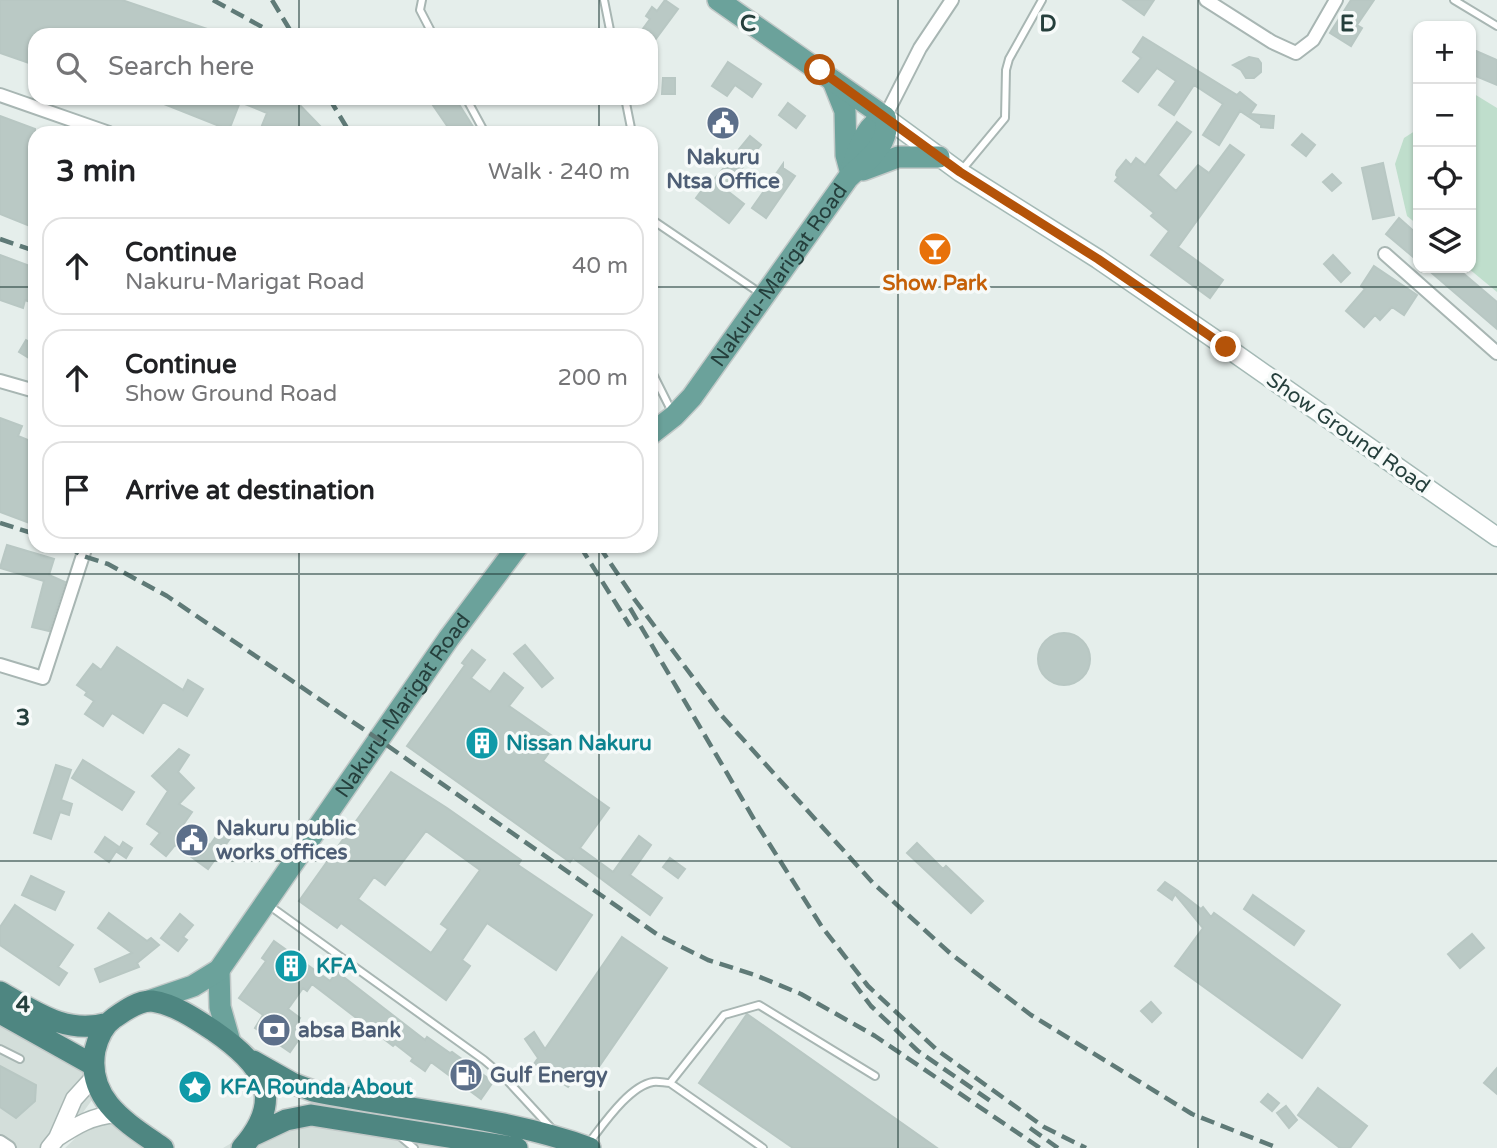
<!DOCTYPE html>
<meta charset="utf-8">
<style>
body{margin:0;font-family:"Varela Round",sans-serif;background:#f6f6f6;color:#202124}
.controls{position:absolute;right:21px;top:21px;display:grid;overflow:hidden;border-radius:14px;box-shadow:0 2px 5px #0004}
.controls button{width:63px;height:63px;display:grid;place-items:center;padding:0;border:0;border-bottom:2px solid #e0e0e0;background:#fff;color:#202124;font:35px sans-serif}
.stop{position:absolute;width:21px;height:21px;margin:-16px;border:5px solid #b45309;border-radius:50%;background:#fff}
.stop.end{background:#b45309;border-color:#fff;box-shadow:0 2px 7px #0008}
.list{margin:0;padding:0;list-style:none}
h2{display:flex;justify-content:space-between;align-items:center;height:91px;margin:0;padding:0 28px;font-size:30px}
h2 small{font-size:23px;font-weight:400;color:#757577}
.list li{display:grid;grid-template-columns:46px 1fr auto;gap:21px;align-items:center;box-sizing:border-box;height:98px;margin:0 14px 14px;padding:0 14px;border:2px solid #e0e0e0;border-radius:21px}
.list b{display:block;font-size:26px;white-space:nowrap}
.list p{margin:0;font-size:23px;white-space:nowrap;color:#757577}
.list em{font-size:23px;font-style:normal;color:#757577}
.icon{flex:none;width:38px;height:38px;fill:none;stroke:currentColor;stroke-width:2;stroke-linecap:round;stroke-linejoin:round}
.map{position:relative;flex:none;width:1497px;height:1148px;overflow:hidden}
.search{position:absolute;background:#fff;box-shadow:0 2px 5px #0004;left:28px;top:28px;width:630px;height:77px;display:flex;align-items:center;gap:18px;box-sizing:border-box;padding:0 24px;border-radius:21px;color:#757577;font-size:26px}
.panel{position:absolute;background:#fff;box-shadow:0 2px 5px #0004;left:28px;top:126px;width:630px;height:427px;border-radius:21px}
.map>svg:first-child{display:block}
.built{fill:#d3deda}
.green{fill:#bfdecc}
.building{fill:#bac9c5;stroke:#b8c7c3;stroke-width:2;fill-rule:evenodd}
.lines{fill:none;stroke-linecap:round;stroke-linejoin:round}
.service-casing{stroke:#a8b6b3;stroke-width:10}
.minor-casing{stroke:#a8b6b3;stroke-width:16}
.tertiary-casing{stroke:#a8b6b3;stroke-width:19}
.secondary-casing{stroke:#a4b9b5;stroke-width:21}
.primary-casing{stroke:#c2c9c8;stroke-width:24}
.trunk-casing{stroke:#c2c9c8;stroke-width:24}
.service{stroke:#fff;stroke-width:6}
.minor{stroke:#fff;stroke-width:12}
.tertiary{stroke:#fff;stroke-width:16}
.secondary{stroke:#fff;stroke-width:18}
.primary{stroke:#6ba29b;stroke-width:21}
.trunk{stroke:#4e8681;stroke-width:21}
.rail{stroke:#5f7a77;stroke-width:4.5;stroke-dasharray:14 7;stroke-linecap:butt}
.route{stroke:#b45309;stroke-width:9}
.grid{fill:none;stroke:#253f3c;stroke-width:2;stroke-opacity:0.55}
.labels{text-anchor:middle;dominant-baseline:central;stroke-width:7;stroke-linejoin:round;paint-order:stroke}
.service-label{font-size:21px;font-weight:bold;fill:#4e5e75;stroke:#f6faf9;text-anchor:start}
.street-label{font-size:21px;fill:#253f3c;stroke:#f6faf9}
.food-label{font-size:21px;font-weight:bold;fill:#c56008;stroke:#f6faf9}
.culture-label{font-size:21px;font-weight:bold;fill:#0d838f;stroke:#f6faf9;text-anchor:start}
.grid-label{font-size:23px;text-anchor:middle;font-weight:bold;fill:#253f3c;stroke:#f6faf9;stroke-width:7;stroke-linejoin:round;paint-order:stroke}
</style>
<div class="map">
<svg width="1497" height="1148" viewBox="0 0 1497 1148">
<rect width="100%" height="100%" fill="#e5eeeb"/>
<!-- built -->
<path class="built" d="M0,1014L97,1078L100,1089L57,1148H0Z
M108,1107L170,1148H65Z
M284,1112L506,1148H223Z"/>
<!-- green -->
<path class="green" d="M1471,92L1497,108V292L1468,268H1471Z
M1418,129V225L1407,216L1395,164L1404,138Z"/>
<!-- building -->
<path class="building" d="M0,0H122L219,33V35H35V65L0,53Z
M665,0L678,9L655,40L642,30L650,19L646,16L652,7L657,11Z
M1123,0H1154L1144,15Z
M1351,0H1374L1357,25L1362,28L1351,46L1330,33Z
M1143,37L1237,95L1240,92L1256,105L1250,114L1274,116L1273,128L1261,127V125L1240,111L1219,145L1203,135L1223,104L1194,85L1174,115L1159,105L1176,81L1157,68L1138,92L1123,81L1141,58L1133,52Z
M1476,51L1497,60V85L1471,74V63Z
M1249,57L1258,59L1261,63V72L1254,78H1246L1241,70L1233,65Z
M728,62L761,84L752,97L735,85L727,96L712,86Z
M663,78H675V94H662Z
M149,98H293L321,127L315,133H259L267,113L240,102L231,125L227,129Z
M428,98H455L477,133H452Z
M788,103L805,116L796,128L779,115Z
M0,116L35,129V228L0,214Z
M1177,122L1191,132L1158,175L1176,191L1198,165L1209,173L1230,145L1244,155L1178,247L1223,280L1210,298L1151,255L1169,231L1151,216L1154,213L1115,181L1118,177L1116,175L1117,171L1126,160L1131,165L1136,158L1145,165Z
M1302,134L1315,145L1306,156L1292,145Z
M750,136L761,145L725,189L744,204L729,223L696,198L710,179L713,181Z
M1383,163L1394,215L1373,219L1362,168Z
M783,164V168L795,176L766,218L752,208Z
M1332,174L1341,183L1332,191L1323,182Z
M1399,218L1418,235V261L1386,234Z
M0,255L35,268V304L25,300L23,308L0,300Z
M1333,255L1350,273L1341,282L1324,264Z
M1374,266L1417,295L1404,315L1392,307L1380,320L1375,315L1364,327L1346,311L1365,289L1361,286Z
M1426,268H1457L1497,302V329Z
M26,340L35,345L29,358L19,352Z
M0,418L22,426L18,436L35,443V525L0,512Z
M7,545L54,559L49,575L65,582L49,631L32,627L44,581L0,568Z
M1038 659a26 26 0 1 1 52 0a26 26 0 1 1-52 0Z
M525,645L553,678L542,687L514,654Z
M117,647L183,690L188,680L203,689L187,716L163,702L143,733L112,713L103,726L85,714L94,701L85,695L87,692L77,685L93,664L101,670Z
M472,650L485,660L471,678L490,692L504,673L523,688L509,706L558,740L543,761L609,808L580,848L613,872L639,836L651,845L630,875L662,898L650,915L573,858L570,862L407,746L465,665L462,663Z
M179,749L189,755L178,772L194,788L179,804L192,812L183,825L210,845L226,822L237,829L208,869L175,845L166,856L151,844L160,833L147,824L168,791L152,776Z
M83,760L134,792L122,810L72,778Z
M56,765L71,770L61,800L72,804L69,815L60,812L51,839L34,833Z
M391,772L447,808L521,860L518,865L592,915L556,970L487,923L462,960L470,966L446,1000L341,923L337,928L299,901ZM426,831L480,870L441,924L448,929L431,953L358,899L374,877L385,885Z
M105,837L119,847L109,862L95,852Z
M123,842L132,848L126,858L117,852Z
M917,843L943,869L946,866L983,901L971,913L907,853Z
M670,858L685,869L678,878L663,867Z
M31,876L64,892L55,910L22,895Z
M1165,882L1178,891L1176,893L1178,891L1201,909L1203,907L1211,917L1214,913L1340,1005L1302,1058L1175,966L1203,928L1175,894L1172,900L1158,890Z
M1253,895L1304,931L1294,945L1244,909Z
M15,905L73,945L58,967L67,973L59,985L0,945V927Z
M109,913L147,941L151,938L159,945L137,963L139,967L100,982L95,969L132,953L98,928Z
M180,914L193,925L183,937L187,940L178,951L161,938Z
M1472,934L1484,948L1460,968L1448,954Z
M622,937L667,968L596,1071L586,1065L568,1087L534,1064L538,1058L525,1039L534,1032L545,1049Z
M274,941L330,981L337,972L425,1040L427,1037L450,1053L452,1052L493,1082L481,1099L431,1062L425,1071L411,1061L413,1058L395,1044L393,1046L312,984L307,991L303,988L288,1009L300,1018L295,1026L304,1032L290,1052L255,1028L263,1015L239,998L266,961L262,958Z
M1151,1002L1161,1013L1152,1022L1141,1011Z
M747,1014L937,1148H793L699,1083Z
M0,1066L36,1085L35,1101L16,1118L0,1107Z
M1497,1068V1094L1484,1083Z
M1318,1088L1367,1126L1350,1148H1340L1298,1115Z
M1268,1094L1279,1103L1272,1111L1261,1102Z
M1286,1106L1297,1120L1289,1128L1277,1113Z"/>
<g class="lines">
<defs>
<path id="service" d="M422,0L420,10L433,35
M604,0L611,35
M1454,0L1497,26
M466,98L485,133
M625,98L632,133
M961,171L1005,118L1006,70L1009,59L1042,0
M651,219L760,293
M651,370L672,412
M267,904L484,1060L505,1078L552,1129
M0,1049L20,1059
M670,1083L724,1015L759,1005L875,1076
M401,1137L414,1148
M588,1144C603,1125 629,1086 653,1082C658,1081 665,1083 670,1083L763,1148"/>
<path id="minor" d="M1206,0L1272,42L1296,53L1313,40L1336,0
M0,95L109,133
M885,117L920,48L952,0
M1385,254L1497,353
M0,381L35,391
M0,665L43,678L86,546
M0,1142L9,1148"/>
<path id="tertiary" d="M57,1138C77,1125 92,1116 116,1114
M49,1148L57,1138L74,1099L94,1077"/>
<path id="secondary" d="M885,117L960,172L1098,259L1226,347L1497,537"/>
<g id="primary">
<path d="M833,81L845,111L846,155L850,170"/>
<path d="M851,169C859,150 864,126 885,117"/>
<path d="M863,170L898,157H939"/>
<path id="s1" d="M651,434L674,416L692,397L848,178C865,161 892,145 885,117L718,0"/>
<path d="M219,970L220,1007L230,1042"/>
<path id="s2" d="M149,1001L193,986L219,970L449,638L518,546"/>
</g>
<path id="trunk" d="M0,992C36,1012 66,1035 108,1023
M0,1013L93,1065
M253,1061L292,1083L313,1091C404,1110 502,1116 590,1148
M252,1136L286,1120L311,1115L517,1148
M163,1148C127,1123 86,1100 95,1050C98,1038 104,1025 114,1018C124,1011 139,1000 152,1001C174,1004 196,1019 214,1031C262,1064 287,1097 242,1148"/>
</defs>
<!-- service casing -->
<use href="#service" class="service-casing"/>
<!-- minor casing -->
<use href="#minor" class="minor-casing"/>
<!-- tertiary casing -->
<use href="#tertiary" class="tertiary-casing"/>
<!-- secondary casing -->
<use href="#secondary" class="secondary-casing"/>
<!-- primary casing -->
<use href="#primary" class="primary-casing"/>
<!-- trunk casing -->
<use href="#trunk" class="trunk-casing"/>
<!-- service -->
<use href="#service" class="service"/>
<!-- minor -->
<use href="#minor" class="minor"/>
<!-- tertiary -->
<use href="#tertiary" class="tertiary"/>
<!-- secondary -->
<use href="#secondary" class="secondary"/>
<!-- primary -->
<use href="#primary" class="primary"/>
<!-- trunk -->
<use href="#trunk" class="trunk"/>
<!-- rail -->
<path class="rail" d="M213,0L264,28L270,35
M272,0L293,35
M329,98L350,133
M0,239L35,251
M0,523L35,534
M67,546L83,556L108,564L167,596L378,739L658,935L708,960L755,975L801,994L875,1036L1040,1148
M580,546L630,626
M599,546L635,600L721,715L873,883L951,954L1031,1015L1192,1114L1278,1148
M630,608L758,826L822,927L868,986L937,1050L1044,1127L1086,1148
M853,982L871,1006L918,1051L992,1102
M1030,1128L1058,1148"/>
</g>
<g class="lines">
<!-- route -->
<path class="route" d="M820,70L960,172L1098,259L1226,347"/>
</g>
<!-- grid -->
<path class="grid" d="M299,0V35M599,0V35M898,0V1148M1198,0V1148M299,98V133M599,98V133M0,287H35M651,287H1497M299,546V1148M599,546V1148M0,574H1497M0,861H1497"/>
<!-- icons -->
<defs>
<symbol id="civic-disc" viewBox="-11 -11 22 22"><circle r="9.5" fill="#5c6f8a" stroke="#f6faf9"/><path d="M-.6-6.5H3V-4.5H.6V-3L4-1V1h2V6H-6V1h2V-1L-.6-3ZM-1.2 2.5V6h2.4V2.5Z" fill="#fff"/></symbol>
<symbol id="bar-disc" viewBox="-11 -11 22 22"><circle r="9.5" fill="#e8710a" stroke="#f6faf9"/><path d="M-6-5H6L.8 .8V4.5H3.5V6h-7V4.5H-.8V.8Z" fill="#fff"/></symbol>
<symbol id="building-disc" viewBox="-11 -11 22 22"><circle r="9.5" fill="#0f9aa8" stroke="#f6faf9"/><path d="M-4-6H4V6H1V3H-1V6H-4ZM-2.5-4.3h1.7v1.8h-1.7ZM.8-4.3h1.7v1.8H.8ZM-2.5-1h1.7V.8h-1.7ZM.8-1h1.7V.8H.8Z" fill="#fff"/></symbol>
<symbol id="bank-disc" viewBox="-11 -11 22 22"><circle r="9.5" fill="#5c6f8a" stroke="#f6faf9"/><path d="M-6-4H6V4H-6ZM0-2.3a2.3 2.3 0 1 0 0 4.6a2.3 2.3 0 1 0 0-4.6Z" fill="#fff"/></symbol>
<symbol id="fuel-disc" viewBox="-11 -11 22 22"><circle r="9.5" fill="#5c6f8a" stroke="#f6faf9"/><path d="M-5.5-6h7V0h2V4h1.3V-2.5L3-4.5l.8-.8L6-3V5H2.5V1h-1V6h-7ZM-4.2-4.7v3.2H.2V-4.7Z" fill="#fff"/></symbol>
<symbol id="sight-disc" viewBox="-11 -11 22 22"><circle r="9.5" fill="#0f9aa8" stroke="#f6faf9"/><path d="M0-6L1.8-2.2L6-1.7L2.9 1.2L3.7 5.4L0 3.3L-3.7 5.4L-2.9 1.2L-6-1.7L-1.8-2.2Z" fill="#fff"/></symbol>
</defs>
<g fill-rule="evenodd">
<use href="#civic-disc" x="704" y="104" width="38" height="38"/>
<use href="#bar-disc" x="916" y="230" width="38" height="38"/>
<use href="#building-disc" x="463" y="724" width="38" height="38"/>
<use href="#civic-disc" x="173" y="821" width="38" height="38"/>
<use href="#building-disc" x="272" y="947" width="38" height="38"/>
<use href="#bank-disc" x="255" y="1011" width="38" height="38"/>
<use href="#fuel-disc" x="447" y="1056" width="38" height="38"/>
<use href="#sight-disc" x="176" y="1068" width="38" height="38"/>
</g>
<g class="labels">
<!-- service labels -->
<g class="service-label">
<text x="723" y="157" text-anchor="middle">Nakuru<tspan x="723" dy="24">Ntsa Office</tspan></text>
<text x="216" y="828">Nakuru public<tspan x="216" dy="24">works offices</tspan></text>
<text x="298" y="1030">absa Bank</text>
<text x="490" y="1075">Gulf Energy</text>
</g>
<!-- street labels -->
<g class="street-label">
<text stroke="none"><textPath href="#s1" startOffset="205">Nakuru-Marigat Road</textPath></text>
<text transform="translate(1348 433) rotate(35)">Show Ground Road</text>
<text stroke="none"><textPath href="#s2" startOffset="399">Nakuru-Marigat Road</textPath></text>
</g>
<!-- food labels -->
<g class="food-label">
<text x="935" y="283">Show Park</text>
</g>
<!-- culture labels -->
<g class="culture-label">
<text x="506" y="743">Nissan Nakuru</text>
<text x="316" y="966">KFA</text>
<text x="220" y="1087">KFA Rounda About</text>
</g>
</g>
<g class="grid-label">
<text x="748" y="31">C</text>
<text x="1048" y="31">D</text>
<text x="1347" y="31">E</text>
<text x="23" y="725">3</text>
<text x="23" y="1012">4</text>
</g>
</svg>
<div class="controls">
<button>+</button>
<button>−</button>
<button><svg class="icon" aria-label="locate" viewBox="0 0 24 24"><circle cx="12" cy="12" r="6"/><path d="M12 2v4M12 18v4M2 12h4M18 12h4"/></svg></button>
<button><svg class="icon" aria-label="layers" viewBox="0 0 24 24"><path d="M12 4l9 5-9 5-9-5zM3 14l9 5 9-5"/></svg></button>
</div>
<div class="stop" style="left:820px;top:70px"></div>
<div class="stop end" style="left:1226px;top:347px"></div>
<div class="search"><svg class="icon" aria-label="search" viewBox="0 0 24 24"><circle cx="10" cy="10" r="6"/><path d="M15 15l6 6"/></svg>Search here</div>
<section class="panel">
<h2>3 min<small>Walk · 240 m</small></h2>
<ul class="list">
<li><svg class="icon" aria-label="ahead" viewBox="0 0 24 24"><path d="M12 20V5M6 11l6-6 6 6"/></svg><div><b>Continue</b><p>Nakuru-Marigat Road</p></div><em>40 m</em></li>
<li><svg class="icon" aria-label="ahead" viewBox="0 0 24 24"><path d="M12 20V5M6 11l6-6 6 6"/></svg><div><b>Continue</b><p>Show Ground Road</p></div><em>200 m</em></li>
<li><svg class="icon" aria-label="arrive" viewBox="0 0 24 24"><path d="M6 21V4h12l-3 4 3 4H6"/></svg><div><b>Arrive at destination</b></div></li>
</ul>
</section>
</div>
